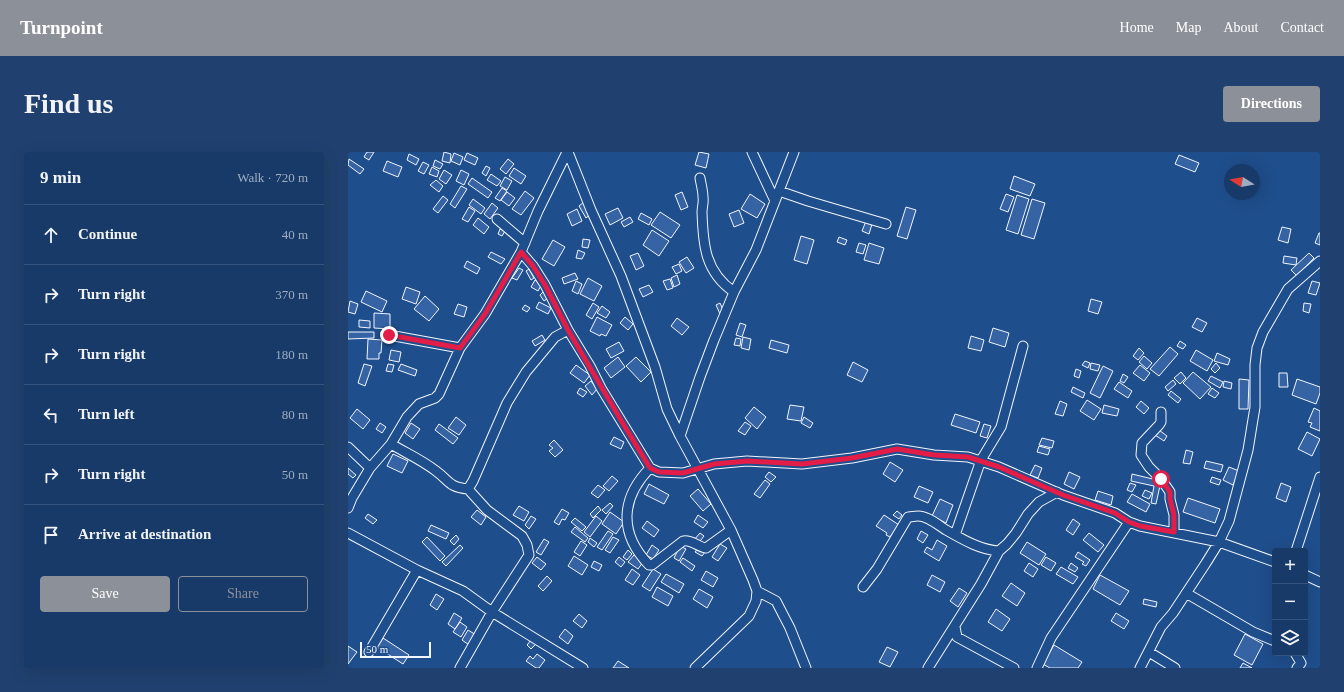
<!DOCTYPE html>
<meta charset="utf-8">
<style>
body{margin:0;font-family:"Times New Roman",serif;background:#20416f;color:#f1f3f6}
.controls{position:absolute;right:12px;bottom:12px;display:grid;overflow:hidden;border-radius:4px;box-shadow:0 4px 16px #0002}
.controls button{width:36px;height:36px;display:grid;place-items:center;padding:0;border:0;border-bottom:1px solid #36547d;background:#173a69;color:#f1f3f6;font:20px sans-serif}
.compass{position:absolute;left:876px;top:12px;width:36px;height:36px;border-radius:50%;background:#173a69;box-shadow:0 4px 16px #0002;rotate:281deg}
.scale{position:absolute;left:12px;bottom:10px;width:71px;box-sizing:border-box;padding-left:4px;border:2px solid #f2f6ff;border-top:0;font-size:11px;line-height:14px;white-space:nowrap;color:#f2f6ff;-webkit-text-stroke:3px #1f4e8c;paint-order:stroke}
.stop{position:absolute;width:12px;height:12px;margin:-9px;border:3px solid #e11d48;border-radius:50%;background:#fff}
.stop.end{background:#e11d48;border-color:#fff;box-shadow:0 1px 4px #0008}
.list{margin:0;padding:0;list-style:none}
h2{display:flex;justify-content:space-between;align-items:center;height:52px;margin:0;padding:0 16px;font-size:17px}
h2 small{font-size:13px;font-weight:400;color:#9eadc0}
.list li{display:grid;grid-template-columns:26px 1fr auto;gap:12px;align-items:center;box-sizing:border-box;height:60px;padding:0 16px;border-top:1px solid #36547d}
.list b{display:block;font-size:15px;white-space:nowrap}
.list em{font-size:13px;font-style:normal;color:#9eadc0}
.actions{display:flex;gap:8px;padding:12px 16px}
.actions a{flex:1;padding:9px 0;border:1px solid #8c9099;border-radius:4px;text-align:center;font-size:14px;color:#8c9099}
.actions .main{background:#8c9099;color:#fff}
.icon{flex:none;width:22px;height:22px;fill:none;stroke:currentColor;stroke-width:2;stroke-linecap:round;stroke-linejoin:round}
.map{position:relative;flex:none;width:972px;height:516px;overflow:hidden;border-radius:4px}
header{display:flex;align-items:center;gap:24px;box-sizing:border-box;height:56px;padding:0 20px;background:#8c9099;color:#fff}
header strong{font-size:19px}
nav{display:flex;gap:22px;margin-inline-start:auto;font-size:14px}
.intro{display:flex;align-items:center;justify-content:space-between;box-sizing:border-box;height:96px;padding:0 24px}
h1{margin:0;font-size:28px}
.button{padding:10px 18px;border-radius:4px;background:#8c9099;color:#fff;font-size:14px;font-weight:700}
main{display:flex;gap:24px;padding:0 24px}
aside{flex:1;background:#173a69;border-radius:4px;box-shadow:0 4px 16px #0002}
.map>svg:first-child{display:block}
.building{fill:#3563a3;stroke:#f2f6ff}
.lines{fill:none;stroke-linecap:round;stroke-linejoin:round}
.street-casing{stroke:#f2f6ff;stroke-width:11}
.street{stroke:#1f4e8c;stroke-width:9}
.route{stroke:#e11d48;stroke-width:5}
</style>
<header>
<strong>Turnpoint</strong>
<nav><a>Home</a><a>Map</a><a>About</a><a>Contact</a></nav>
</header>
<div class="intro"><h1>Find us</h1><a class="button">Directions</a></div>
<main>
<aside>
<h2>9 min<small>Walk · 720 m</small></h2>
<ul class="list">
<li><svg class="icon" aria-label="ahead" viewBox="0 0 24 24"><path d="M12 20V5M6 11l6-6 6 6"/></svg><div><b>Continue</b></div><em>40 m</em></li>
<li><svg class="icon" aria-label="right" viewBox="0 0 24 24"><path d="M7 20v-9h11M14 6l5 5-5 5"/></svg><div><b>Turn right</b></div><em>370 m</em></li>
<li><svg class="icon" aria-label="right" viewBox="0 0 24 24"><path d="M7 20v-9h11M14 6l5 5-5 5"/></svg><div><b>Turn right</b></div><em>180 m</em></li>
<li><svg class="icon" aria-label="left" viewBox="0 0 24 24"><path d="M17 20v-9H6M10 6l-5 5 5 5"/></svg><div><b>Turn left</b></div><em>80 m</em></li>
<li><svg class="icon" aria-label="right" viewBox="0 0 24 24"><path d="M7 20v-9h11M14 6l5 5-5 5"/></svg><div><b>Turn right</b></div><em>50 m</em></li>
<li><svg class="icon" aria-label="arrive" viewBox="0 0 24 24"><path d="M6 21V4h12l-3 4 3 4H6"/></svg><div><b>Arrive at destination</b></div></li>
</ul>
<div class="actions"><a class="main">Save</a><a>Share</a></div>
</aside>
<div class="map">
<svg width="972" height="516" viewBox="0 0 972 516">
<rect width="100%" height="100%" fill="#1f4e8c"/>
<!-- building -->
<path class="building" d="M19,0H26L21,8L16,5Z
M96,0L103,2L102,11L94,9Z
M351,0L361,2L358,16L347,13Z
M106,1L115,5L112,13L103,9Z
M119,1L130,6L127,13L116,8Z
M61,2L71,7L68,13L59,8Z
M831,3L851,11L847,20L827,12Z
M1,7L16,17L12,22L0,13Z
M160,7L166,12L158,22L152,17Z
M87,8L95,12L92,17L85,14Z
M39,9L54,15L50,25L35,19Z
M75,10L81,13L76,22L70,19Z
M138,14L142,16L138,24L134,21Z
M84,15L91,19L89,25L81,22Z
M166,16L178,24L173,32L161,24Z
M96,18L104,23L98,32L91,27Z
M113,18L121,22L116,33L108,29Z
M143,22L153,29L149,34L139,28Z
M666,24L687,32L682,44L662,37Z
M157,25L164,29L159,38L152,34Z
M124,26L144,40L140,46L120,32Z
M88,28L95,34L91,40L82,33Z
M113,34L119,37L107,56L102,52Z
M154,36L159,39L152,49L147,46Z
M177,39L186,46L173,63L164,57Z
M159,40L167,46L161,54L153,48Z
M334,40L340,55L333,58L327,43Z
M402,42L417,52L409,66L393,57Z
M658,42L666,45L660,60L652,57Z
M669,43L681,47L670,82L658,78Z
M95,44L100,48L90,61L85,57Z
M125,47L137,56L133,62L121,53Z
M684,47L697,51L686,87L673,83Z
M236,50L243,62L238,66L231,54Z
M144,51L150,56L142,67L136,62Z
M121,55L127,59L120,70L114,67Z
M558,55L568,58L559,87L549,84Z
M270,56L275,66L262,73L257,62Z
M229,57L234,69L224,74L219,62Z
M391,58L396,71L386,75L381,62Z
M312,60L332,73L323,86L303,73Z
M293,61L304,67L301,73L290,67Z
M282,65L285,70L276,75L273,70Z
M130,66L141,75L136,82L125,73Z
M518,69L524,72L521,82L514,79Z
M934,75L943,77L940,91L930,88Z
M152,77L157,79L154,84L150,82Z
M304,78L321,89L311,104L295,93Z
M971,81H972V93L967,91Z
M453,84L466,88L459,112L446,108Z
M491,85L499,88L497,93L489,90Z
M235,87L242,88L240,96L234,95Z
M205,88L217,95L206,114L194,107Z
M511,91L518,93L515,102L508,100Z
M521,91L536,96L531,112L516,108Z
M230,98L237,101L234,107L228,106Z
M143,100L157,107L153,112L140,105Z
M290,101L296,114L288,118L282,104Z
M961,101L966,106L949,124L943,118Z
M936,104L949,106L948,113L935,111Z
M339,105L346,116L338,121L331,110Z
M119,109L132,116L129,122L116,115Z
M331,112L334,119L328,122L324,115Z
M171,116L175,118L169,128L164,126Z
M181,117L186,126L183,128L178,119Z
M227,121L230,127L216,132L214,126Z
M329,123L332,132L326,135L323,126Z
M240,126L254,134L246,149L232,142Z
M322,127L325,136L319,138L315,129Z
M187,128L194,132L190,139L183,135Z
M228,129L234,132L230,142L224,139Z
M964,129L972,131L968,143L960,141Z
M301,133L305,140L295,145L291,137Z
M58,135L72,140L68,152L54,147Z
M18,139L39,149L34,160L13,150Z
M195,140L200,146L196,149L192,143Z
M77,144L91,157L81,169L66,157Z
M743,147L754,150L750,162L740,159Z
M2,149L10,152L7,162L0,160Z
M191,150L203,156L200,162L188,156Z
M245,151L251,155L244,167L238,163Z
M372,151L376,160L372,162L368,153Z
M956,151L963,152L961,161L955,159Z
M110,152L119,155L116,165L106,162Z
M177,153L182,156L179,160L174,157Z
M254,154L262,160L258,166L249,161Z
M26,161L42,162V177L26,176Z
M249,165L264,173L258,184L253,182L252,184L242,179Z
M277,165L285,172L280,178L272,171Z
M329,166L341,175L334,183L323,174Z
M849,166L859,171L854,180L844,175Z
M11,168L22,169V176L11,175Z
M392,171L398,173L394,185L388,183Z
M645,176L661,181L657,195L641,190Z
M0,180H26V186L0,187Z
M194,183L197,188L187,194L184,189Z
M623,184L636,188L633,199L620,196Z
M395,185L403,187L401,198L393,196Z
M388,186L393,187L392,194L386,193Z
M20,187L34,188L33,201H31V207H19Z
M423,188L441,193L439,201L421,196Z
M832,189L838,193L835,197L829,194Z
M271,190L276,199L263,206L258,197Z
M822,195L830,202L811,224L802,217Z
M791,196L796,201L790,208L785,204Z
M43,198L53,200L51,210L41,208Z
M848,198L865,208L859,219L842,209Z
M869,201L882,207L880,213L866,209Z
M796,204L804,211L799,217L791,210Z
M270,205L277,215L263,226L256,216Z
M288,205L303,220L293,230L278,214Z
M737,209L742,211L740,216L734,213Z
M505,210L520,218L514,230L499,223Z
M743,211L752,213L750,219L742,217Z
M868,211L872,216L867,221L863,217Z
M16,212L24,214L17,234L10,231Z
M40,212L46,213L44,220L38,219Z
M53,212L69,218L67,224L50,218Z
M228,213L242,223L236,231L222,221Z
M792,213L802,221L796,229L785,221Z
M755,214L765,219L752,246L742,241Z
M728,217L733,219L731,226L726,224Z
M833,220L838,226L832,232L826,226Z
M845,220L863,235L852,247L835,231Z
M931,221H939L940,235H931Z
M775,222L780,225L776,231L772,229Z
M863,224L875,230L872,236L860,229Z
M891,227L901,228L900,257H891Z
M949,227L972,235V241L968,252L944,243Z
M825,228L828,232L820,239L817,235Z
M243,229L249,237L244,243L237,234Z
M876,229L884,231L883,237L875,235Z
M771,230L784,239L780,246L766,237Z
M725,235L737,241L735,246L723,240Z
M232,236L239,240L235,245L229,241Z
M864,236L871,241L867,246L860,242Z
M823,239L833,247L830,251L820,243Z
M739,248L753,257L746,268L732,259Z
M712,249L719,252L715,264L707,262Z
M793,249L801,256L796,262L788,255Z
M442,253L456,255L453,269L439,267Z
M756,253L771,257L769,264L754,261Z
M406,255L418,265L409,277L397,266Z
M966,256L972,259V279L962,275L964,271L960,270Z
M9,257L22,268L15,277L2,266Z
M607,262L632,270L628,281L603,273Z
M108,265L118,273L111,283L100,276Z
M456,265L465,271L462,276L453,271Z
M397,270L403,274L397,283L390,279Z
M32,271L38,275L34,281L28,277Z
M63,271L72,277L65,287L57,281Z
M91,272L110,286L105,292L87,278Z
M636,272L643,274L639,286L632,284Z
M811,278L819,284L816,289L807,283Z
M959,280L972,287L964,304L950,297Z
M266,285L276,290L273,297L262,292Z
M694,286L706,289L704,296L691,293Z
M206,288L215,298L207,305L201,299L205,296L201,293Z
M691,294L702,297L700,303L689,300Z
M838,298L845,300L842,312L835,311Z
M45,302L60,309L54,321L39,314Z
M858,309L875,313L873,320L856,316Z
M542,310L555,318L547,330L535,322Z
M687,313L694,316L690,326L682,323Z
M881,315L891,319L885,333L875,328Z
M0,316L8,323L5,326L0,322Z
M421,320L428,325L423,330L417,325Z
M721,320L732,325L726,337L716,332Z
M784,322L813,329L808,352L803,351L806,334L783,329Z
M264,324L270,329L261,339L255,334Z
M864,325L873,328L871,333L862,330Z
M417,328L422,332L412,346L406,342Z
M782,331L788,333L784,340L779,338Z
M933,331L943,335L938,350L928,346Z
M301,332L321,343L316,352L296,342Z
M250,333L257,338L250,346L243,341Z
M571,334L585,340L580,351L566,345Z
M350,337L363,352L355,359L342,344Z
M797,338L804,341L801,347L794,344Z
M750,339L765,344L763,353L747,348Z
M784,342L802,352L798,360L779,350Z
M840,346L872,357L867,371L835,360Z
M592,347L605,353L598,371L584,364Z
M262,351L265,354L258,362L254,358Z
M171,354L181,360L176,369L165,363Z
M250,354L253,358L245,366L242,362Z
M214,357L221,361L217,368L214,367L211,373L206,370Z
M129,358L138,365L133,373L123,365Z
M549,359L554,363L551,367L545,363Z
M262,360L276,370L268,382L254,372Z
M20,362L29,368L25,372L17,366Z
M350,363L360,370L355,376L346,370Z
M536,363L551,373L542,385L538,383L539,381L528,374Z
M183,364L188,367L181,377L177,373Z
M248,364L254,369L242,385L236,380Z
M227,366L238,375L234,379L223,370Z
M725,367L732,372L725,383L718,378Z
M299,369L311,378L306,385L294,376Z
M83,373L101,381L98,387L80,379Z
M227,375L240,386L237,390L223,380Z
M260,379L265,382L254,398L249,395Z
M573,379L580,383L575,391L569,387Z
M352,381L356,384L349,393L345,389Z
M741,381L756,393L750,400L735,388Z
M108,383L111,387L106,393L102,389Z
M79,385L97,404L92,409L74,390Z
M265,385L271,388L262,401L257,398Z
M242,386L249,391L246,395L240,390Z
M196,387L201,390L193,403L188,400Z
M589,388L599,394L591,409L576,400L579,395L584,398Z
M233,389L239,393L232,404L226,400Z
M679,390L698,402L691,413L672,401Z
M372,392L379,396L370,409L364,405Z
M112,393L115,396L98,414L94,410Z
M304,393L311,398L305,407L298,403Z
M332,394L338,397L331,409L326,406Z
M350,396L357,400L354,404L347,400Z
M280,398L284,402L279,408L275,405Z
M730,400L742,408L738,414L734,412L736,410L727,405Z
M286,403L295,410L290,417L280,410Z
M226,404L240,413L234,423L220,414Z
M189,405L198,412L193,418L184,411Z
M271,405L277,410L273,415L267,410Z
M698,405L708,411L703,419L693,413Z
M335,406L347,414L344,419L332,410Z
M246,409L254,413L251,419L243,415Z
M681,411L690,417L685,425L676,419Z
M723,411L730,416L727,420L720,416Z
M713,415L730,425L725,432L708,422Z
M284,417L292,423L285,433L277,428Z
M305,417L313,422L302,439L294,434Z
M358,419L370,426L365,435L353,428Z
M318,422L336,432L331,441L313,430Z
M584,423L597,430L592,440L579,433Z
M752,423L781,439L772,453L745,437Z
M199,424L204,429L195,439L190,434Z
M663,431L677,441L669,454L654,444Z
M309,435L325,444L320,454L304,445Z
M611,436L619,441L610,455L602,449Z
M351,437L365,445L359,456L345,447Z
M88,442L96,447L89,458L82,453Z
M796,447L809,450L808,455L795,452Z
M648,457L662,467L654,479L640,470Z
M106,461L114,466L107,477L100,472Z
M768,461L781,469L776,477L763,469Z
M231,462L239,469L234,476L225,469Z
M112,470L119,475L113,485L105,480Z
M217,477L225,484L220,492L211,485Z
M120,478L128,483L121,493L114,488Z
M897,482L915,492L904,513L886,503Z
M35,486L61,503L55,512L29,495Z
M184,487L189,491L183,497L179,493Z
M706,493L734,510L730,516H702L695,512Z
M0,494L9,500L0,512Z
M539,495L550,500L542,515L531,510Z
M189,502L197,508L191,516H188L178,509L182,504L185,507Z
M270,509L281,516H265Z
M895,511L904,516H892Z"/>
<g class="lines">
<defs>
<path id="street" d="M220,0L243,58L273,124L307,215L319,257L332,284L383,378L405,428L409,439L408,449L401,464L347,516
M404,0L427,49
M352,26C353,32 355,39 355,45C356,50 354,55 354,60C355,93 357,120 386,140
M431,39L460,49L538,72
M149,67L177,91
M173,100L185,114L197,133L220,178L242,214L253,236L302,316L311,320L335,321L366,312L399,309L454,312L504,306L549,297L586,303L620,305L651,315L715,343L767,361L781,370L792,374L871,390L927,410
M41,183L112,196
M813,260V270L811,273L794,291L793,303L801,315L813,327L822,340V347L826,363V380
M332,284L352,225L366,188L386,140L408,98L446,0
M43,292C58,301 74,308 88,319C102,329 100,335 120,337L125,329L159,251L178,220L207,185L220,178
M0,295L22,316
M302,316C272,347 271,382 301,413H304L335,389C343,387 350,395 358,396L383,378
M0,356L4,346L22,316L43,292L59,265L71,252L87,246L91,242L112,196L137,162L173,100L190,59L219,0
M0,381L69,418L115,439L144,460L235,516
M607,383L633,308L653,275L675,194
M948,399L972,325
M957,423L972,430
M515,435L529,417L560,365C563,365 567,364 570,364C580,364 590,373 598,378C614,387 632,398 651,399L659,392L668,381L680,362L691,350L709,340
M409,439L428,449L442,476L458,516
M838,441L905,480L927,489
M607,475L609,485L666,516
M21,500L69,418
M801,500L827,516
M947,501L953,511L949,516
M112,516L144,460L181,403L179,393L174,384L139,358L120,337
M580,516L633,432L651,399
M689,516L703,486L781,370
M792,516L813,475L825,461L858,411L871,390L881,369L900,298L907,255V213L909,196L915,180L940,137L972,109"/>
</defs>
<!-- street casing -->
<use href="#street" class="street-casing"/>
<!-- street -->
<use href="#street" class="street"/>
</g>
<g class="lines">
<!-- route -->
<path class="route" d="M41,183L112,196L137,162L173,100L185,114L197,133L220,178L274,270L302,316L311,320L335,321L366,312L400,309L454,312L504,306L549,297L586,303L620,305L651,315L715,343L767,361L781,370L792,374L826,380V363L822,347V340L813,327"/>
</g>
</svg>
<div class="controls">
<button>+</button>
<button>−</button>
<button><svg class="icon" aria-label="layers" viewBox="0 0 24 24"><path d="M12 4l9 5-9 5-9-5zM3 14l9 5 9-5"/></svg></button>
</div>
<svg class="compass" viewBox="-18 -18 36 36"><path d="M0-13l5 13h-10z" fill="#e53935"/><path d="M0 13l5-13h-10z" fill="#9eadc0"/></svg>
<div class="scale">50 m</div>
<div class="stop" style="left:813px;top:327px"></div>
<div class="stop end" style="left:41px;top:183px"></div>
</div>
</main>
